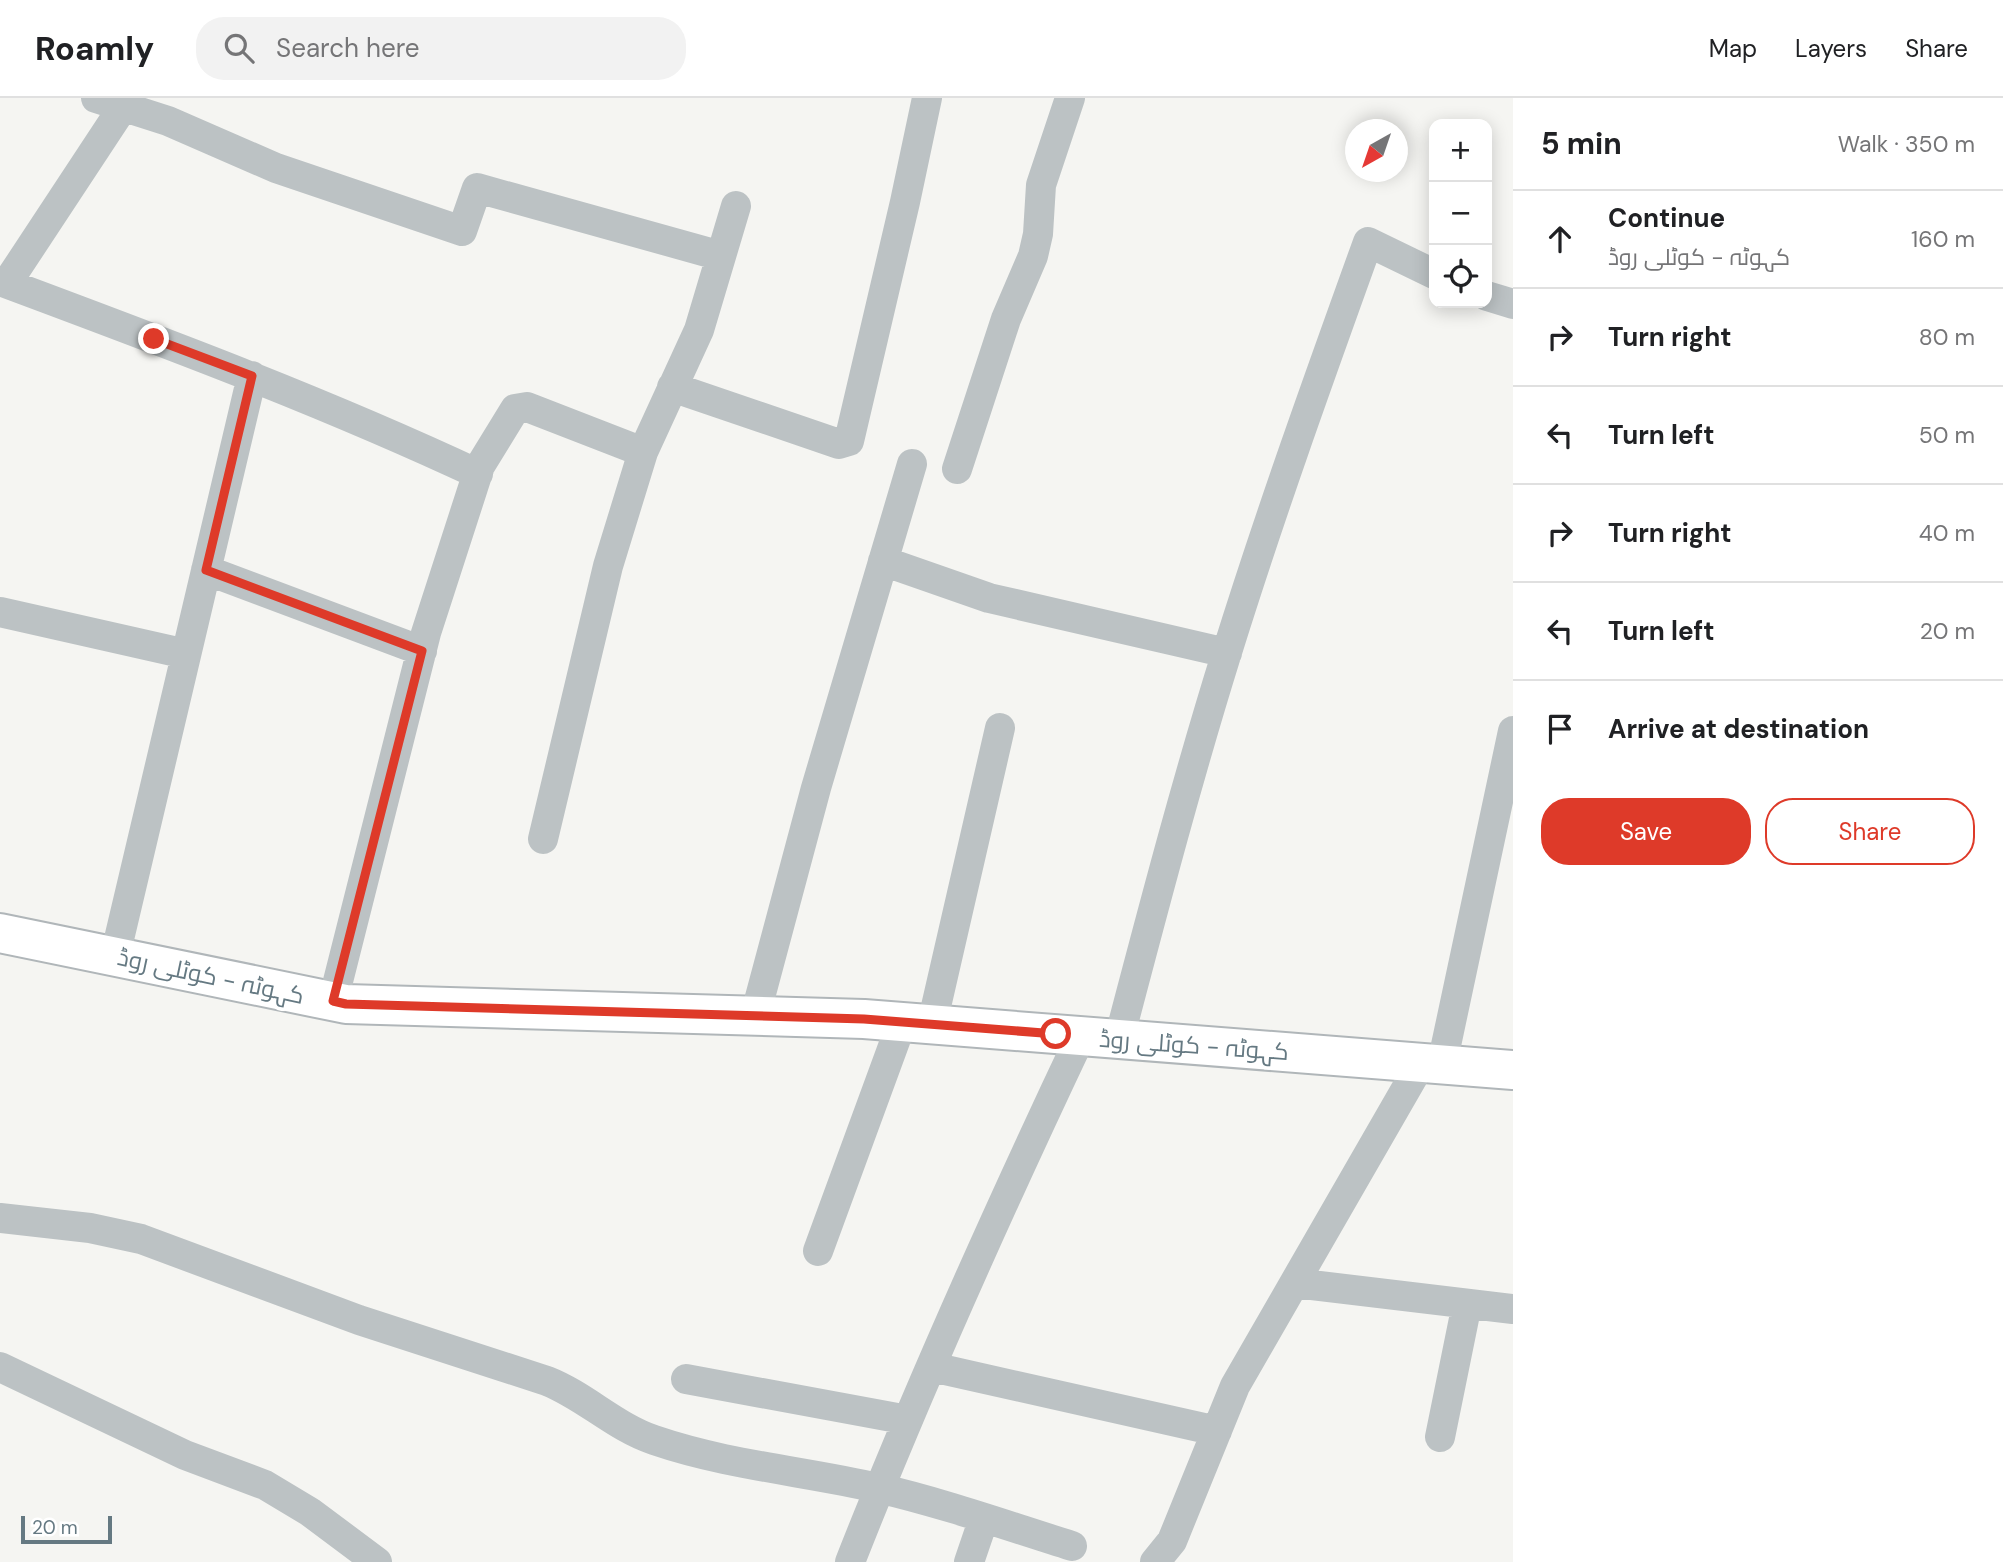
<!DOCTYPE html>
<meta charset="utf-8">
<style>
body{margin:0;font-family:"DM Sans",Cairo,sans-serif;background:#f2f2f2;color:#202124}
.controls{position:absolute;right:21px;top:21px;display:grid;overflow:hidden;border-radius:14px;box-shadow:0 4px 18px #0003}
.controls button{width:63px;height:63px;display:grid;place-items:center;padding:0;border:0;border-bottom:2px solid #e0e0e0;background:#fff;color:#202124;font:35px sans-serif}
.compass{position:absolute;left:1345px;top:21px;width:63px;height:63px;border-radius:50%;background:#fff;box-shadow:0 4px 18px #0003;rotate:220deg}
.scale{position:absolute;left:21px;bottom:18px;width:91px;box-sizing:border-box;padding-left:7px;border:4px solid #657982;border-top:0;font-size:19px;line-height:24px;white-space:nowrap;color:#657982;-webkit-text-stroke:5px #fff;paint-order:stroke}
.stop{position:absolute;width:21px;height:21px;margin:-16px;border:5px solid #de3a29;border-radius:50%;background:#fff}
.stop.end{background:#de3a29;border-color:#fff;box-shadow:0 2px 7px #0008}
.list{margin:0;padding:0;list-style:none}
h2{display:flex;justify-content:space-between;align-items:center;height:91px;margin:0;padding:0 28px;font-size:30px}
h2 small{font-size:23px;font-weight:400;color:#757577}
.list li{display:grid;grid-template-columns:46px 1fr auto;gap:21px;align-items:center;box-sizing:border-box;height:98px;padding:0 28px;border-top:2px solid #e0e0e0}
.list b{display:block;font-size:26px;white-space:nowrap}
.list p{margin:0;font-size:23px;white-space:nowrap;color:#757577}
.list em{font-size:23px;font-style:normal;color:#757577}
.actions{display:flex;gap:14px;padding:21px 28px}
.actions a{flex:1;padding:16px 0;border:2px solid #de3a29;border-radius:28px;text-align:center;font-size:24px;color:#de3a29}
.actions .main{background:#de3a29;color:#fff}
.icon{flex:none;width:38px;height:38px;fill:none;stroke:currentColor;stroke-width:2;stroke-linecap:round;stroke-linejoin:round}
.map{position:relative;flex:none;width:1513px;height:1464px;overflow:hidden}
header{display:flex;align-items:center;gap:42px;box-sizing:border-box;height:98px;padding:0 35px;background:#fff;border-bottom:2px solid #e0e0e0}
header strong{font-size:33px}
nav{display:flex;gap:38px;margin-inline-start:auto;font-size:24px}
.search{width:490px;height:63px;background:#f2f2f2;display:flex;align-items:center;gap:18px;box-sizing:border-box;padding:0 24px;border-radius:28px;color:#757577;font-size:26px}
main{display:flex}
aside{flex:1;background:#fff}
.map>svg:first-child{display:block}
.lines{fill:none;stroke-linecap:round;stroke-linejoin:round}
.major-casing{stroke:#b0b6b9;stroke-width:42}
.minor{stroke:#bcc2c4;stroke-width:30}
.major{stroke:#fff;stroke-width:38}
.route{stroke:#de3a29;stroke-width:9}
.labels{text-anchor:middle;dominant-baseline:central;stroke-width:7;stroke-linejoin:round;paint-order:stroke}
.street-label{font-size:24px;fill:#657982;stroke:#fff}
</style>
<header>
<strong>Roamly</strong>
<div class="search"><svg class="icon" aria-label="search" viewBox="0 0 24 24"><circle cx="10" cy="10" r="6"/><path d="M15 15l6 6"/></svg>Search here</div>
<nav><a>Map</a><a>Layers</a><a>Share</a></nav>
</header>
<main>
<div class="map">
<svg width="1513" height="1464" viewBox="0 0 1513 1464">
<rect width="100%" height="100%" fill="#f5f5f2"/>
<g class="lines">
<defs>
<path id="major" d="M0,835L346,906L864,921L1513,972"/>
</defs>
<!-- major casing -->
<use href="#major" class="major-casing"/>
<!-- minor -->
<path class="minor" d="M96,0L168,23L276,70L462,133L477,90L721,158
M0,183C161,243 322,303 478,376
M7,185L123,9
M1487,198L1513,206
M672,289L839,346L849,343L905,104L927,0
M957,371L1006,221L1033,158L1038,136L1041,87L1070,0
M883,463L989,500L1227,555
M206,472L422,553
M0,514L186,556
M543,741L608,468L643,354L699,232L736,108
M115,858L252,278
M333,903L426,535L480,368L515,311L527,309L643,354
M755,918L816,690L912,366
M932,926L1000,630
M1119,941C1153,812 1187,682 1227,554C1270,416 1319,280 1368,144L1434,176
M1442,966L1513,633
M0,1120L90,1130L141,1141L359,1222L547,1283C585,1298 615,1329 654,1342C727,1367 803,1373 878,1390C943,1405 1008,1428 1072,1448
M818,1153L902,924
M1295,1185L1513,1211
M0,1269L185,1357L265,1387L310,1414L377,1464
M932,1269L1217,1333
M686,1281L908,1322
M1440,1339L1467,1206
M850,1464C920,1286 999,1111 1081,938
M969,1464L984,1420
M1155,1464L1172,1443L1235,1288L1421,965"/>
<!-- major -->
<use href="#major" class="major"/>
</g>
<g class="lines">
<!-- route -->
<path class="route" d="M154,241L252,278L206,472L422,553L333,903L346,906L864,921L1056,936"/>
</g>
<g class="labels">
<!-- street labels -->
<g class="street-label">
<text transform="translate(211 878) rotate(12)">کہوٹہ - کوٹلی روڈ</text>
<text transform="translate(1194 947) rotate(4)">کہوٹہ - کوٹلی روڈ</text>
</g>
</g>
</svg>
<div class="controls">
<button>+</button>
<button>−</button>
<button><svg class="icon" aria-label="locate" viewBox="0 0 24 24"><circle cx="12" cy="12" r="6"/><path d="M12 2v4M12 18v4M2 12h4M18 12h4"/></svg></button>
</div>
<svg class="compass" viewBox="-18 -18 36 36"><path d="M0-13l5 13h-10z" fill="#e53935"/><path d="M0 13l5-13h-10z" fill="#757577"/></svg>
<div class="scale">20 m</div>
<div class="stop" style="left:1056px;top:936px"></div>
<div class="stop end" style="left:154px;top:241px"></div>
</div>
<aside>
<h2>5 min<small>Walk · 350 m</small></h2>
<ul class="list">
<li><svg class="icon" aria-label="ahead" viewBox="0 0 24 24"><path d="M12 20V5M6 11l6-6 6 6"/></svg><div><b>Continue</b><p>کہوٹہ - کوٹلی روڈ</p></div><em>160 m</em></li>
<li><svg class="icon" aria-label="right" viewBox="0 0 24 24"><path d="M7 20v-9h11M14 6l5 5-5 5"/></svg><div><b>Turn right</b></div><em>80 m</em></li>
<li><svg class="icon" aria-label="left" viewBox="0 0 24 24"><path d="M17 20v-9H6M10 6l-5 5 5 5"/></svg><div><b>Turn left</b></div><em>50 m</em></li>
<li><svg class="icon" aria-label="right" viewBox="0 0 24 24"><path d="M7 20v-9h11M14 6l5 5-5 5"/></svg><div><b>Turn right</b></div><em>40 m</em></li>
<li><svg class="icon" aria-label="left" viewBox="0 0 24 24"><path d="M17 20v-9H6M10 6l-5 5 5 5"/></svg><div><b>Turn left</b></div><em>20 m</em></li>
<li><svg class="icon" aria-label="arrive" viewBox="0 0 24 24"><path d="M6 21V4h12l-3 4 3 4H6"/></svg><div><b>Arrive at destination</b></div></li>
</ul>
<div class="actions"><a class="main">Save</a><a>Share</a></div>
</aside>
</main>
